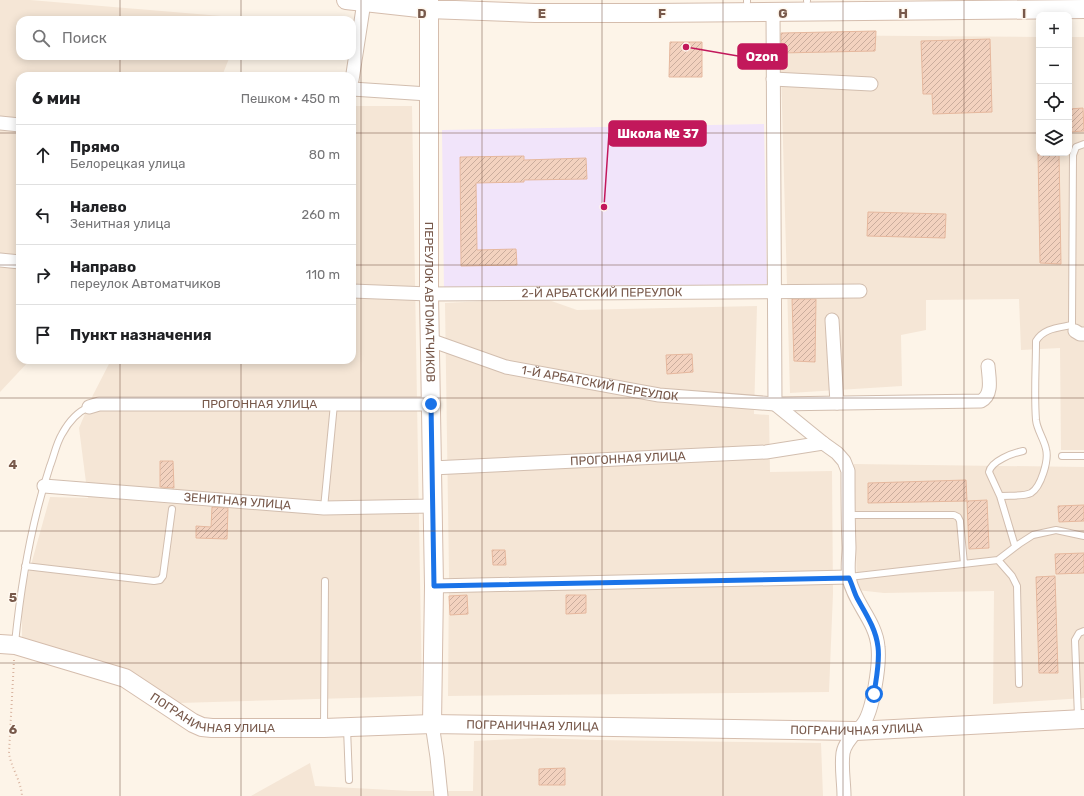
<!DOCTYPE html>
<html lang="ru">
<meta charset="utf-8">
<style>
body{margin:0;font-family:Rubik,sans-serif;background:#f2f2f2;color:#202124}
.controls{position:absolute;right:12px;top:12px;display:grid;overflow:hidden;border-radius:8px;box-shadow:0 2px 10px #0003}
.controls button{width:36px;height:36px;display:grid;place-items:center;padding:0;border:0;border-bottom:1px solid #e0e0e0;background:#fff;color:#202124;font:20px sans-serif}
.stop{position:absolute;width:12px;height:12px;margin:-9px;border:3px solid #1a73e8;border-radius:50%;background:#fff}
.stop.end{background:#1a73e8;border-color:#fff;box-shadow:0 1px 4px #0008}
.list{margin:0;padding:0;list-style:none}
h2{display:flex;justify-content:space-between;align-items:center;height:52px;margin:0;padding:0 16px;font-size:17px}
h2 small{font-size:13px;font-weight:400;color:#757577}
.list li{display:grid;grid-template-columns:26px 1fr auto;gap:12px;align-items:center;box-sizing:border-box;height:60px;padding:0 16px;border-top:1px solid #e0e0e0}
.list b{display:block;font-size:15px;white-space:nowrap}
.list p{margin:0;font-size:13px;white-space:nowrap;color:#757577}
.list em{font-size:13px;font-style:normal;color:#757577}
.icon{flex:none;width:22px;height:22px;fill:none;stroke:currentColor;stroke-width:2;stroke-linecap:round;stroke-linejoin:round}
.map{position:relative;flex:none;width:1084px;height:796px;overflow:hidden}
.search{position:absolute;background:#fff;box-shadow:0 2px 10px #0003;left:16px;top:16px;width:340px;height:44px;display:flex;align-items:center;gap:10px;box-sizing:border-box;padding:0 14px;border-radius:12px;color:#757577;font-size:15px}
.panel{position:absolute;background:#fff;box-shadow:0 2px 10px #0003;left:16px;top:72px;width:340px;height:292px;border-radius:12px}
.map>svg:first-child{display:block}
.residential{fill:#f5e6d6}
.education{fill:#f1e4fa}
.building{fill:url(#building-hatch);stroke:#e6b89e}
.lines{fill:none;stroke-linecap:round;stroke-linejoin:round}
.lane-casing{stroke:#d2beaf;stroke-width:8}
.street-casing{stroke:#d2beaf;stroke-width:15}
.secondary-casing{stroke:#d5bdad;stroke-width:20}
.path{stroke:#d9b5a1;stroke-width:2;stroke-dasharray:1 3;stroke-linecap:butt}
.lane{stroke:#fff;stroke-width:6}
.street{stroke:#fff;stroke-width:13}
.secondary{stroke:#fff;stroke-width:18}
.route{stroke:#1a73e8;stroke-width:5}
.grid{fill:none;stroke:#78594b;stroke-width:1;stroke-opacity:0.55}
.labels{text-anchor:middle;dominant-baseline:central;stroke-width:3;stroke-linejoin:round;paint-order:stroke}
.street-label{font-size:12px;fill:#78594b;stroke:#fff8ef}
.grid-label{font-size:13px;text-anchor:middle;font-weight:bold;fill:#78594b;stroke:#fff8ef;stroke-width:3;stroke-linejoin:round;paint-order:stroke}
.leader{fill:none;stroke:#c2185b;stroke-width:1.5}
.callout-dot{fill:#c2185b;stroke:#fff8ef;stroke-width:1.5}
.callout{fill:#c2185b;stroke:#c2185b;stroke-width:1.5}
.callout-label{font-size:13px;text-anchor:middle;font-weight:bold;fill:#fff}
</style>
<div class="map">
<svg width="1084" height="796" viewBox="0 0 1084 796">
<defs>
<pattern id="building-hatch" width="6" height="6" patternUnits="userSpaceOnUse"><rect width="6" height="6" fill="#f3d2bf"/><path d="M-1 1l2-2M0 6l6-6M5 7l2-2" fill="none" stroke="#caad9d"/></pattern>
</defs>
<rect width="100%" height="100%" fill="#fdf4e8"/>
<!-- residential -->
<path class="residential" d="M0,0H30L245,18L244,20H20V56H230L222,76H20V360H30L0,392Z
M780,35L1039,37V153H1069V37H1084V450H1061L1060,348L1021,350L1019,299L926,300V330L901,335L902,386L790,393Z
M352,106H412L422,696L179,703L22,641V597L50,497L88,498L79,428L93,395L111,360H352Z
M543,298L577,310L757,306L754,414L769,415L770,472L832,471L833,593L829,692L448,696L449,574L445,303Z
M854,464L1084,467V698L993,704L994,591L884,593L857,590Z
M538,738L597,740L821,743L823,796H251L310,763L315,786L411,791H473L474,741Z"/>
<!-- education -->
<path class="education" d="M764,124L767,284L444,291L442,130Z"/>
<!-- building -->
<path class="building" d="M876,31L875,51L781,53V33Z
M990,39L992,112L933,114L932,94H923L921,41Z
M670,42H702V77H669Z
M1083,108L1084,131L1069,132V109Z
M1038,153H1059L1061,264L1040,263Z
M524,156V160L586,158L587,179L524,180V182L476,183L477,250L516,249L517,265L461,266L460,157Z
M868,212L946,214L945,238L867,236Z
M792,299H816L815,362L794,361Z
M692,354L693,372L667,374L666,355Z
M160,461H173L174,488L160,487Z
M966,480L967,501L868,503V483Z
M987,500L989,548L969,549L967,501Z
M1084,505V521L1059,522L1058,506Z
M212,507L228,508L227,539L196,538V526L211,527Z
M492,550H505L506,565H493Z
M1084,553V573L1056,574L1055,554Z
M1055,576L1058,673H1039L1036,577Z
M467,595L468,614L450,615L449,596Z
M566,595H586V613L566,614Z
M565,768V785H539V769Z"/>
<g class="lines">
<defs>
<path id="lane" d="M807,0V1
M747,2V0
M1073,327L1072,325L1073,155L1076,147L1084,144
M1062,456H1084
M1000,496L989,472C991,461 1013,453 1023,451
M324,508L334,404
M848,515H954L958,517L960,521L964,564
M1015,546L1000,496C1009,495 1023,497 1031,493C1041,487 1049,460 1046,449C1044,439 1037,430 1036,420C1034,394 1036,367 1036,341C1044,328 1058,328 1072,325
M998,560L1019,544L1033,535L1056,530L1084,536
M25,566L154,581L160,580L163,576L172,509
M849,577L998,560L1012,576L1017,586L1019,684
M15,643C21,584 31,523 50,466C54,456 56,444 62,434C68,423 77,412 89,407
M1078,717L1075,640L1079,633L1084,631
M324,726L325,581
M347,728L349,780"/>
<g id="street">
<path d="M773,12L775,404"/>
<path d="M773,79L871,84"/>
<path d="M352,80L364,2"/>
<path d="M352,89L428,94"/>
<path d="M0,123L20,125"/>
<path d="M0,260L20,262"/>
<path id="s1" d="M352,291L429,294L860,291"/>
<path d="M832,320L837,403"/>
<path d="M1075,331L1080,334H1084"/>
<path id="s2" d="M430,340L506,367L659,395L775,404L981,401C993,395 989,378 988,366"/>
<path d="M775,404L823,443L837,453L844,461L848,471C848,497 848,522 849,547C849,557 847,568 849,578C854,603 876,621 878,647C880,664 873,711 863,724C856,733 845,741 843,753C841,767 844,782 844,796"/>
<path id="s3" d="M89,407L99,404H431"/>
<path id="s4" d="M432,468L766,452L823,443"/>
<path id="s5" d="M44,486L324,508L432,506"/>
<path d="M434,586L849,577"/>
<path d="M432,724L437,757L441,796"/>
</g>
<g id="secondary">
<path d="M346,0L428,9L535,13H650L1084,9"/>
<path id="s6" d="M429,0V294L434,586L432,724"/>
<path id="s7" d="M0,644L15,645L125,678L193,723L202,727L212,728H324L432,724L856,731L1084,719"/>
</g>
</defs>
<!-- lane casing -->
<use href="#lane" class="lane-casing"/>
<!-- street casing -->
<use href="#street" class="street-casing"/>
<!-- secondary casing -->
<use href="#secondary" class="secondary-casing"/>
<!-- path -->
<path class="path" d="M14,660L9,753C11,768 21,780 22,796"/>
<!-- lane -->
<use href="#lane" class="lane"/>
<!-- street -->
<use href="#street" class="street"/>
<!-- secondary -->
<use href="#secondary" class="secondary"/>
</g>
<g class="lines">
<!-- route -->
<path class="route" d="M431,404L434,586L849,578C852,584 854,592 857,598C866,614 876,629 878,647C880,662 876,679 874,694"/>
</g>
<!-- grid -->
<path class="grid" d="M120,0V20M241,0V20M361,0V796M482,0V796M602,0V796M723,0V796M843,0V796M964,0V796M120,56V76M241,56V76M0,133H20M352,133H1039M1069,133H1084M0,265H20M352,265H1084M120,360V796M241,360V796M0,398H1084M0,531H1084M0,663H1084"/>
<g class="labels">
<!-- street labels -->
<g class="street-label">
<text stroke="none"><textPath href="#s1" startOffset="250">2-Й АРБАТСКИЙ ПЕРЕУЛОК</textPath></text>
<text stroke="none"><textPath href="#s6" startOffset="302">ПЕРЕУЛОК АВТОМАТЧИКОВ</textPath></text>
<text stroke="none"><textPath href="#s2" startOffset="176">1-Й АРБАТСКИЙ ПЕРЕУЛОК</textPath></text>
<text stroke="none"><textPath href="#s3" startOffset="171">ПРОГОННАЯ УЛИЦА</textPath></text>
<text stroke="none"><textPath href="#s4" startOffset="196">ПРОГОННАЯ УЛИЦА</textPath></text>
<text stroke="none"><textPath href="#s5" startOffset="194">ЗЕНИТНАЯ УЛИЦА</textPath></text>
<text stroke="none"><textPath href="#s7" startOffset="228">ПОГРАНИЧНАЯ УЛИЦА</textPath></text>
<text stroke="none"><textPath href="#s7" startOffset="552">ПОГРАНИЧНАЯ УЛИЦА</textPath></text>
<text stroke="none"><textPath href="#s7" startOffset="876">ПОГРАНИЧНАЯ УЛИЦА</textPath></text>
</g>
</g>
<g class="grid-label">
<text x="422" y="18">D</text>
<text x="542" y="18">E</text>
<text x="662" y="18">F</text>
<text x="783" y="18">G</text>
<text x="903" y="18">H</text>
<text x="1024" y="18">I</text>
<text x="13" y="469">4</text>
<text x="13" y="602">5</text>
<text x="13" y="734">6</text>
</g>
<!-- callouts -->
<path class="leader" d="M686 47L738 56M604 207L609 133"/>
<g class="callout-dot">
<circle cx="686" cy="47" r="4"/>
<circle cx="604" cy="207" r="4"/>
</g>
<g class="callout">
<rect x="738" y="44" width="49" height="25" rx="4"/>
<rect x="609" y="121" width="97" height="25" rx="4"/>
</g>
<g class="callout-label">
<text x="762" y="61">Ozon</text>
<text x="658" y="138">Школа № 37</text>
</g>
</svg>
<div class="controls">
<button>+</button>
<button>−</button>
<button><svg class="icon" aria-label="locate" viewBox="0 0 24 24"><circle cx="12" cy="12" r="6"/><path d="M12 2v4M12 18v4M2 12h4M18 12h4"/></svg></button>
<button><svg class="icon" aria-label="layers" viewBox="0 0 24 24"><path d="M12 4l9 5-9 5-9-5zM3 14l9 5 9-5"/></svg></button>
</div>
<div class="stop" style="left:874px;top:694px"></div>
<div class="stop end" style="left:431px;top:404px"></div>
<div class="search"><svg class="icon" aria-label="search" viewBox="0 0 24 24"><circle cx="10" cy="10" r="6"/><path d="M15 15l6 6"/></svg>Поиск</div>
<section class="panel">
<h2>6 мин<small>Пешком · 450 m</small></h2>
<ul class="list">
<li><svg class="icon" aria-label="ahead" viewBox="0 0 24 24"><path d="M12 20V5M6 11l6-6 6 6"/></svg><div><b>Прямо</b><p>Белорецкая улица</p></div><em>80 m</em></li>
<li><svg class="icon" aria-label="left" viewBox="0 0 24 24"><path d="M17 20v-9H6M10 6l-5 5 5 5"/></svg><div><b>Налево</b><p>Зенитная улица</p></div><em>260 m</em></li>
<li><svg class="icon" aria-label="right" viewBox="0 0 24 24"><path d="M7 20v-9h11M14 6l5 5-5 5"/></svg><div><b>Направо</b><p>переулок Автоматчиков</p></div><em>110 m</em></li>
<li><svg class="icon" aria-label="arrive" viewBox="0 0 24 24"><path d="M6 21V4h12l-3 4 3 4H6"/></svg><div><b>Пункт назначения</b></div></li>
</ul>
</section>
</div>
